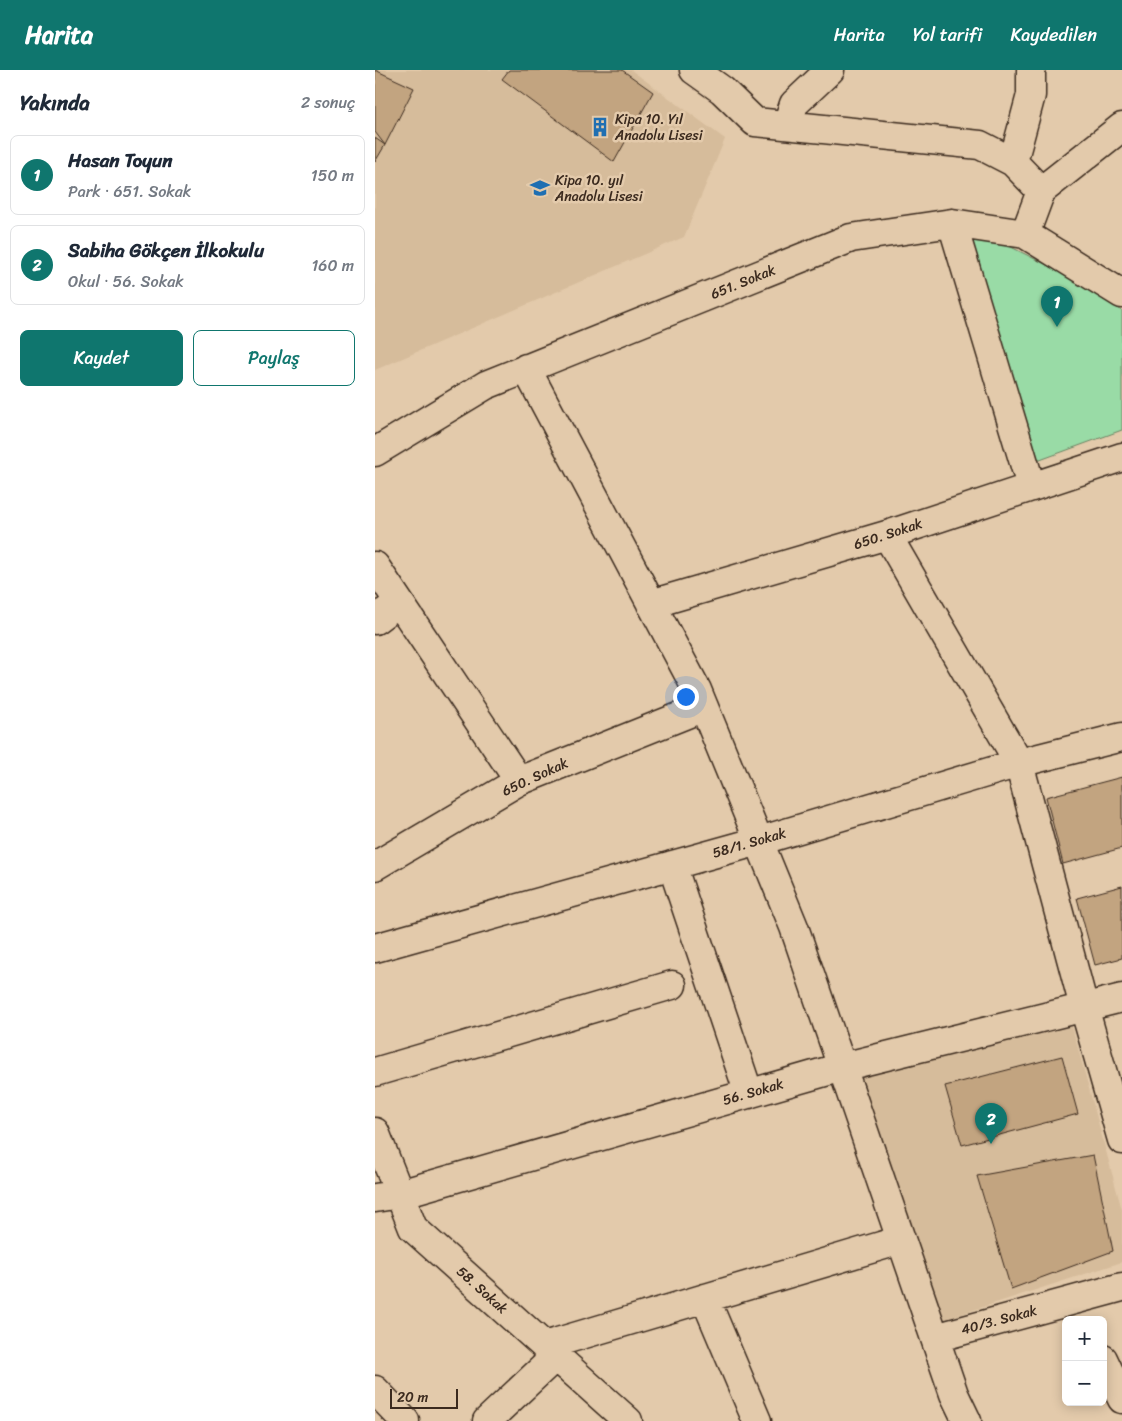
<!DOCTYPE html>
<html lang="tr">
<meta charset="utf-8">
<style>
body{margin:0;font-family:Sriracha,sans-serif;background:#f2f2f3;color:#1f2937}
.controls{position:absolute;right:15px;bottom:15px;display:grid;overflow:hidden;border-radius:8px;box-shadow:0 2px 12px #0003}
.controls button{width:45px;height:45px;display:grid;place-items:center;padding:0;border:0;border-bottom:1px solid #e0e1e3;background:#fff;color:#1f2937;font:25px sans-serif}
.scale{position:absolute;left:15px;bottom:12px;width:68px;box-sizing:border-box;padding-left:5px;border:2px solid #3b2a1e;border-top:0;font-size:14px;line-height:18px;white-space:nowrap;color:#3b2a1e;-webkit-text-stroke:4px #e3caab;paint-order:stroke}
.you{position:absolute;left:310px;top:626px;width:18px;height:18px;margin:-12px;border:4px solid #fff;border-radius:50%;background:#1a73e8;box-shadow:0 0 0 8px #1a73e833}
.badge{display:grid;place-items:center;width:32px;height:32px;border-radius:50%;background:#0f766e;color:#fff;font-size:16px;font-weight:700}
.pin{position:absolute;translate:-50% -41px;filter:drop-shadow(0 1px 2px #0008)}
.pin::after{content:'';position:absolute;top:26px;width:18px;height:15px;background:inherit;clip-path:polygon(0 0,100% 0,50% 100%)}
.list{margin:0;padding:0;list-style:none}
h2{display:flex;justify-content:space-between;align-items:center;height:65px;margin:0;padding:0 20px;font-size:21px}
h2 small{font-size:16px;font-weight:400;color:#747a83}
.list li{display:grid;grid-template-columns:32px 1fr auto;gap:15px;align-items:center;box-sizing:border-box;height:80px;margin:0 10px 10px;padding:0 10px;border:1px solid #e0e1e3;border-radius:8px}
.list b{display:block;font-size:19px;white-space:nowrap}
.list p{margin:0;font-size:16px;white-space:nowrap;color:#747a83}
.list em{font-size:16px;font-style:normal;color:#747a83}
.actions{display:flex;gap:10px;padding:15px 20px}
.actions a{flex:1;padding:11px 0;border:1px solid #0f766e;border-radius:8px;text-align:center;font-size:18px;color:#0f766e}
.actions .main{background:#0f766e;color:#fff}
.map{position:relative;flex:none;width:747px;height:1351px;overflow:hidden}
header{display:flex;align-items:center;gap:30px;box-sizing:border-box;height:70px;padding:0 25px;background:#0f766e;color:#fff}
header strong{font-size:24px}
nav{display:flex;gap:28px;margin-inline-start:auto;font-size:18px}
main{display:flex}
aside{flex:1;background:#fff}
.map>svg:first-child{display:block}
.built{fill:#d6bc9b}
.green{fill:#99dba6;stroke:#6a8262}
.building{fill:#c2a480;stroke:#3b2a1e}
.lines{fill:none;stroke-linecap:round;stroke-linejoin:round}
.minor-casing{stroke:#3b2a1e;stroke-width:31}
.minor{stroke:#e3caab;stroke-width:28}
.labels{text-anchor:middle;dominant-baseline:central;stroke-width:5;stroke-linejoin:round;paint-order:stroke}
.poi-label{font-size:14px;fill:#3b2a1e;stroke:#e3caab;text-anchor:start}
.street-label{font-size:14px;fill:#3b2a1e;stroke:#e3caab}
</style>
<header>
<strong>Harita</strong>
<nav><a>Harita</a><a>Yol tarifi</a><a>Kaydedilen</a></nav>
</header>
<main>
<aside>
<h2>Yakında<small>2 sonuç</small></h2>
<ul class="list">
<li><span class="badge">1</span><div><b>Hasan Toyun</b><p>Park · 651. Sokak</p></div><em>150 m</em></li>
<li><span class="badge">2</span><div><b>Sabiha Gökçen İlkokulu</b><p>Okul · 56. Sokak</p></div><em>160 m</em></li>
</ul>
<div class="actions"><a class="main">Kaydet</a><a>Paylaş</a></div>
</aside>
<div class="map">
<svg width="747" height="1351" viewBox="0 0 747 1351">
<rect width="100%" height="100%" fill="#e3caab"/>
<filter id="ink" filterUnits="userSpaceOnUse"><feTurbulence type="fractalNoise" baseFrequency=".02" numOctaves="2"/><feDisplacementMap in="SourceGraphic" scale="10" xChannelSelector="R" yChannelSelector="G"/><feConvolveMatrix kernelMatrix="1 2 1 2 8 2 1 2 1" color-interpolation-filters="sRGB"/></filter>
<g filter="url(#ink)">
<!-- built -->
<path class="built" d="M0,0H256L350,69L309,167L0,300Z
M697,956L747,1140V1192L562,1252L480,1008Z"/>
<!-- green -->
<path class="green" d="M588,153L708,213L747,241V360L665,390H654Z"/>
<!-- building -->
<path class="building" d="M0,0L39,18L10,75L0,62Z
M134,0H247L278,22L239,92L127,9Z
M0,68L10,75L0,92Z
M747,707V778L688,794L671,727Z
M747,816V888L720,895L702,828Z
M687,986L703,1044L587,1075L570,1016Z
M718,1085L738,1181L636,1219L602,1106Z"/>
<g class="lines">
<defs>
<path id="minor" d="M319,0L347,20L380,52L605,75L638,92L666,121L650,164
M412,55L419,34L455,0
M638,92L656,25V0
M666,121L747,57
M577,153L656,416
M151,298L322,620L419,857L579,1324L592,1351
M0,382L111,315L476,168L577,153L650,164L747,224
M512,465L644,693L709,937L747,1070
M0,496L144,711
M276,534L512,465L747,387
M0,550L24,532
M297,795L374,1024
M0,796L144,711L329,637
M0,878L384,771L644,693L747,667
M0,1002L297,915
M0,1062L38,1158L253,1351
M0,1128L25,1124L467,997L747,928
M330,1228L382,1351
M560,1268L747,1217
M169,1276L526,1170
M728,1289L747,1329
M0,1320L30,1351
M112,1351L181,1286"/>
</defs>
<!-- minor casing -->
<use href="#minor" class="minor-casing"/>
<!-- minor -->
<use href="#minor" class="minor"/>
</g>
</g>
<!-- icons -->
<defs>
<symbol id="building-bare" viewBox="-9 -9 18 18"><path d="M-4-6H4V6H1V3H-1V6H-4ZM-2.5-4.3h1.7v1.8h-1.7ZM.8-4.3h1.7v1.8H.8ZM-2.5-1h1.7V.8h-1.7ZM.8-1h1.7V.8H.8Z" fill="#1f6fb2" stroke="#e3caab" stroke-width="2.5" paint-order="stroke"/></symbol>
<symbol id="school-bare" viewBox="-9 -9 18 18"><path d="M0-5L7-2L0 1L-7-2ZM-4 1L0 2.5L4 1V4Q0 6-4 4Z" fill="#1f6fb2" stroke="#e3caab" stroke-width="2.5" paint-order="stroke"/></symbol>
</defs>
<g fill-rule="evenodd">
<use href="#building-bare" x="211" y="43" width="28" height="28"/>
<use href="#school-bare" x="151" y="104" width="28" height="28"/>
</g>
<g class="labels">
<!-- poi labels -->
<g class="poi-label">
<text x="240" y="49">Kipa 10. Yıl<tspan x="240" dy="16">Anadolu Lisesi</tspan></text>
<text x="180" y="110">Kipa 10. yıl<tspan x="180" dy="16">Anadolu Lisesi</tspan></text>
</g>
<!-- street labels -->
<g class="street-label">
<text transform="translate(368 212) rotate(-22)">651. Sokak</text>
<text transform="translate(513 464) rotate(-18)">650. Sokak</text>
<text transform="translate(160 707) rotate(-25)">650. Sokak</text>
<text transform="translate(374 773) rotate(-16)">58/1. Sokak</text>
<text transform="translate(378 1022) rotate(-16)">56. Sokak</text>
<text transform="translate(107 1220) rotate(42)">58. Sokak</text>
<text transform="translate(624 1250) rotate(-15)">40/3. Sokak</text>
</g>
</g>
</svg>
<div class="controls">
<button>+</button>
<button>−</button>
</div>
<div class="scale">20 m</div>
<div class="you"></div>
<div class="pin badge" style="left:682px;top:257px">1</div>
<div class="pin badge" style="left:616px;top:1074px">2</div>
</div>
</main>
